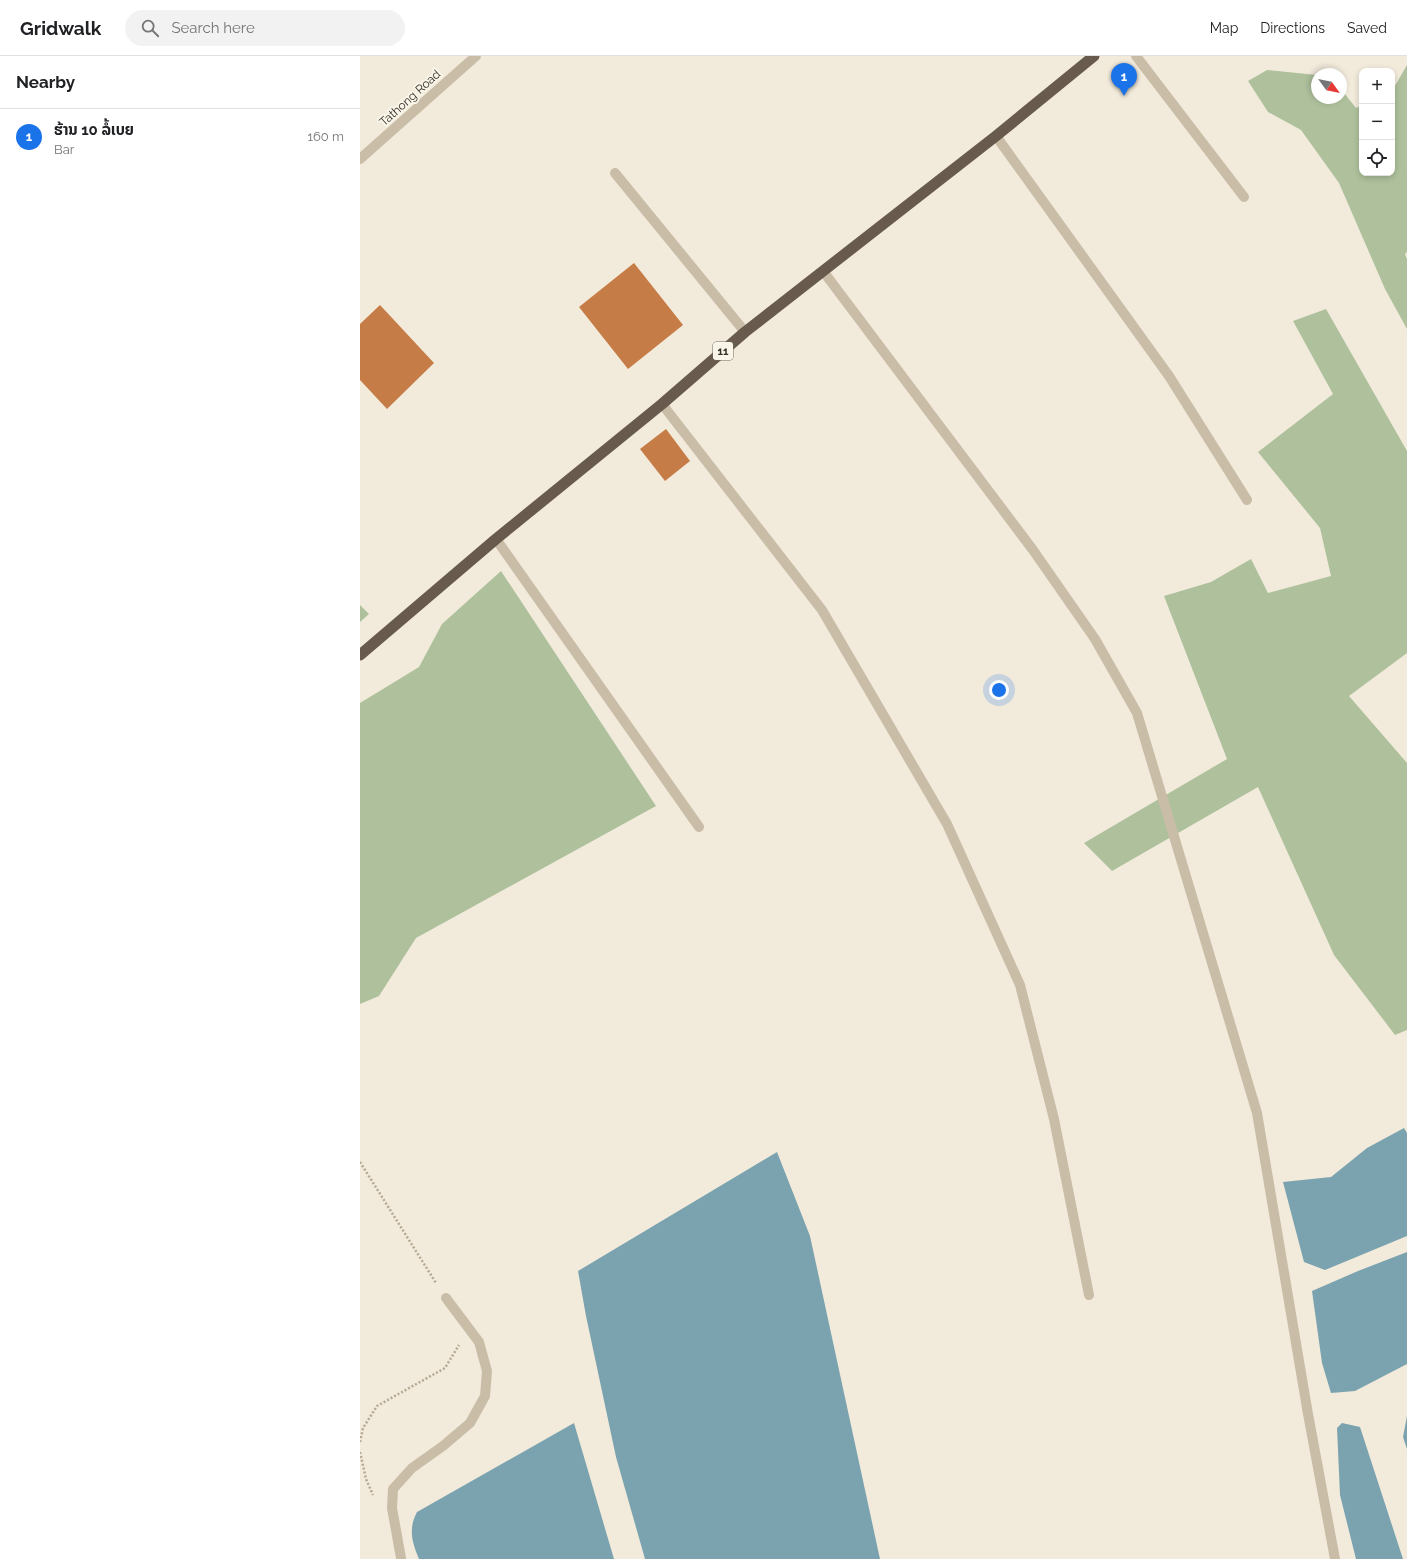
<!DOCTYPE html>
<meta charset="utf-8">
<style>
body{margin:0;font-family:Raleway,"Noto Sans Lao",sans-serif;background:#f2f2f2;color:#202124}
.controls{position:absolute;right:12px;top:12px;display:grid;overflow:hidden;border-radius:8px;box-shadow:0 2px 6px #0003}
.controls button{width:36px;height:36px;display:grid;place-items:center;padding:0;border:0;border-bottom:1px solid #e0e0e0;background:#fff;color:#202124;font:20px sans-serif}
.compass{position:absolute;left:951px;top:12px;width:36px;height:36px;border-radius:50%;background:#fff;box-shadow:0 2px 6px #0003;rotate:123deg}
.you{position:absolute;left:639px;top:634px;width:14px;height:14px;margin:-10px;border:3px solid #fff;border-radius:50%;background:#1a73e8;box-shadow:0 0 0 6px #1a73e833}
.badge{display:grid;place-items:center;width:26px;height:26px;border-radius:50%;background:#1a73e8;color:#fff;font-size:13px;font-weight:700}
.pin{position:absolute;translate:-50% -33px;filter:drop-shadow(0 1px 2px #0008)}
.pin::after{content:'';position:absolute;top:21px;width:14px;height:12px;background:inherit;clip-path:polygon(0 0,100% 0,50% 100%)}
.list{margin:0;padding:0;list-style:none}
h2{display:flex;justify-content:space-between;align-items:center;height:52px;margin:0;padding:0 16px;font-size:17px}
h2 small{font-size:13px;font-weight:400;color:#757577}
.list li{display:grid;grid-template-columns:26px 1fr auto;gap:12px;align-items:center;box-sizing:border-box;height:56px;padding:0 16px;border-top:1px solid #e0e0e0}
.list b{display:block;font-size:15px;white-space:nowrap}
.list p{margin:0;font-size:13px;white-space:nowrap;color:#757577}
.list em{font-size:13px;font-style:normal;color:#757577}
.icon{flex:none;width:22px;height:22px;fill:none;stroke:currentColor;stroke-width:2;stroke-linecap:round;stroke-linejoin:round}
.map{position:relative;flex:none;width:1047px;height:1503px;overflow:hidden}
header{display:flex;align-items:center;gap:24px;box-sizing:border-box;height:56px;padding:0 20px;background:#fff;border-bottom:1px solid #e0e0e0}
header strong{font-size:19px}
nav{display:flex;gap:22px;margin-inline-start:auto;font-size:14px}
.search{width:280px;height:36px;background:#f2f2f2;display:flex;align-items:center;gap:10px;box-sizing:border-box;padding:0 14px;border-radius:22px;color:#757577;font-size:15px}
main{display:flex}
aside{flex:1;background:#fff}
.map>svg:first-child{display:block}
.green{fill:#aec19c}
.water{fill:#7ba3af}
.building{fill:#c57c46}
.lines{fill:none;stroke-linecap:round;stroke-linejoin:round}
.path{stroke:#b6a892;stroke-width:2.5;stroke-dasharray:2 2;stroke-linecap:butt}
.service{stroke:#cabda8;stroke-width:10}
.minor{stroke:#cabda8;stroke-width:10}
.trunk{stroke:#685a4c;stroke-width:11}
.labels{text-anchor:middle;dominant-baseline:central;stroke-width:4;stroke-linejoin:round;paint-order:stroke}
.shield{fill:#f9f5e8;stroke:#706a62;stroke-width:1}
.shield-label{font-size:11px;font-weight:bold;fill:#362f28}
.street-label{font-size:12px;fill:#362f28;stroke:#f9f5e8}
</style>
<header>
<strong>Gridwalk</strong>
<div class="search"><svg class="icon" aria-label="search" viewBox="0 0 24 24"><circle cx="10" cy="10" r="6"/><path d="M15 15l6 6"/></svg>Search here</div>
<nav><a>Map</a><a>Directions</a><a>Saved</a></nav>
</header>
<main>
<aside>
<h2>Nearby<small></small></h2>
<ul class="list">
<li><span class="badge">1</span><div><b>ຮ້ານ 10 ລໍ້ເບຍ</b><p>Bar</p></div><em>160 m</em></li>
</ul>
</aside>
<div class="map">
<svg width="1047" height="1503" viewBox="0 0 1047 1503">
<rect width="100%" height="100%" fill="#f2ebdc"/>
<!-- green -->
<path class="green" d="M1047,9V196L1045,198L1047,203V273L1025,233L979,127L941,74L908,56L888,25L907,14L957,19V42H981V33L996,52L1002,49V117H1032V35Z
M966,253L1047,395V597L989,640L1047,707V974L1035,979L974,899L898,731L752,815L724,787L867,703L804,540L851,526L891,503L908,537L971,520L960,472L898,396L973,338L933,265Z
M141,515L296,750L56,882L19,940L0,948V647L59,611L82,568Z
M0,549L9,558L0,566Z"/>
<!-- water -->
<path class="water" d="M1044,1072L1047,1077V1180L965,1214L944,1206L923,1126L971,1121L1007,1092Z
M417,1096L450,1180L520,1503H285L256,1401L226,1260L218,1215Z
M1047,1196V1308L995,1335L971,1337L962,1307L952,1235L998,1215Z
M1047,1360V1393L1043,1381Z
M214,1367L254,1503H59C52,1486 48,1473 57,1456Z
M982,1367L1000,1371L1043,1503H996L980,1439L977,1372Z"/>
<!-- building -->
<path class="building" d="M274,207L323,269L268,313L219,251Z
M20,249L74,307L27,353L0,324V268Z
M306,373L330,405L305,425L280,393Z"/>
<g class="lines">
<!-- path -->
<path class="path" d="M0,1106L76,1227
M0,1386L3,1372L17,1350L85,1312L99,1289
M0,1396L6,1423L13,1439"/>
<!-- service -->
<path class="service" d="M255,117L385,276"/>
<!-- minor -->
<path class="minor" d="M776,0L884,141
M636,80L809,320L887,444
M0,103L116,0
M463,215L673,494L735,583L777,657L897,1057L948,1358L975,1503
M302,348L462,554L587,768L660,929L694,1063L729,1239
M136,483L339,771
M41,1502L32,1452L33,1433L52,1412L83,1390L110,1367L125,1340L127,1315L119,1286L86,1242"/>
<!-- trunk -->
<path class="trunk" d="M0,599L136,483L302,348L385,276L636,80L734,0"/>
</g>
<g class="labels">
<!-- shield labels -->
<rect class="shield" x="353" y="286" width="20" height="18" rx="3"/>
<g class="shield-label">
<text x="363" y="295">11</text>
</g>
<!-- street labels -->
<g class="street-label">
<text transform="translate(50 42) rotate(-42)">Tathong Road</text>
</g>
</g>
</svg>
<div class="controls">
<button>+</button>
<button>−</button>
<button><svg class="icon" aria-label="locate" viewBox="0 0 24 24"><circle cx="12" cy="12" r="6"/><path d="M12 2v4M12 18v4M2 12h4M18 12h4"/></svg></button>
</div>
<svg class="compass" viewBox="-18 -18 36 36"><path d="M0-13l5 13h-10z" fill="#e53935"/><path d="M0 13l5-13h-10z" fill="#757577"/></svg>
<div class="you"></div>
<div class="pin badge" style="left:764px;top:40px">1</div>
</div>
</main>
